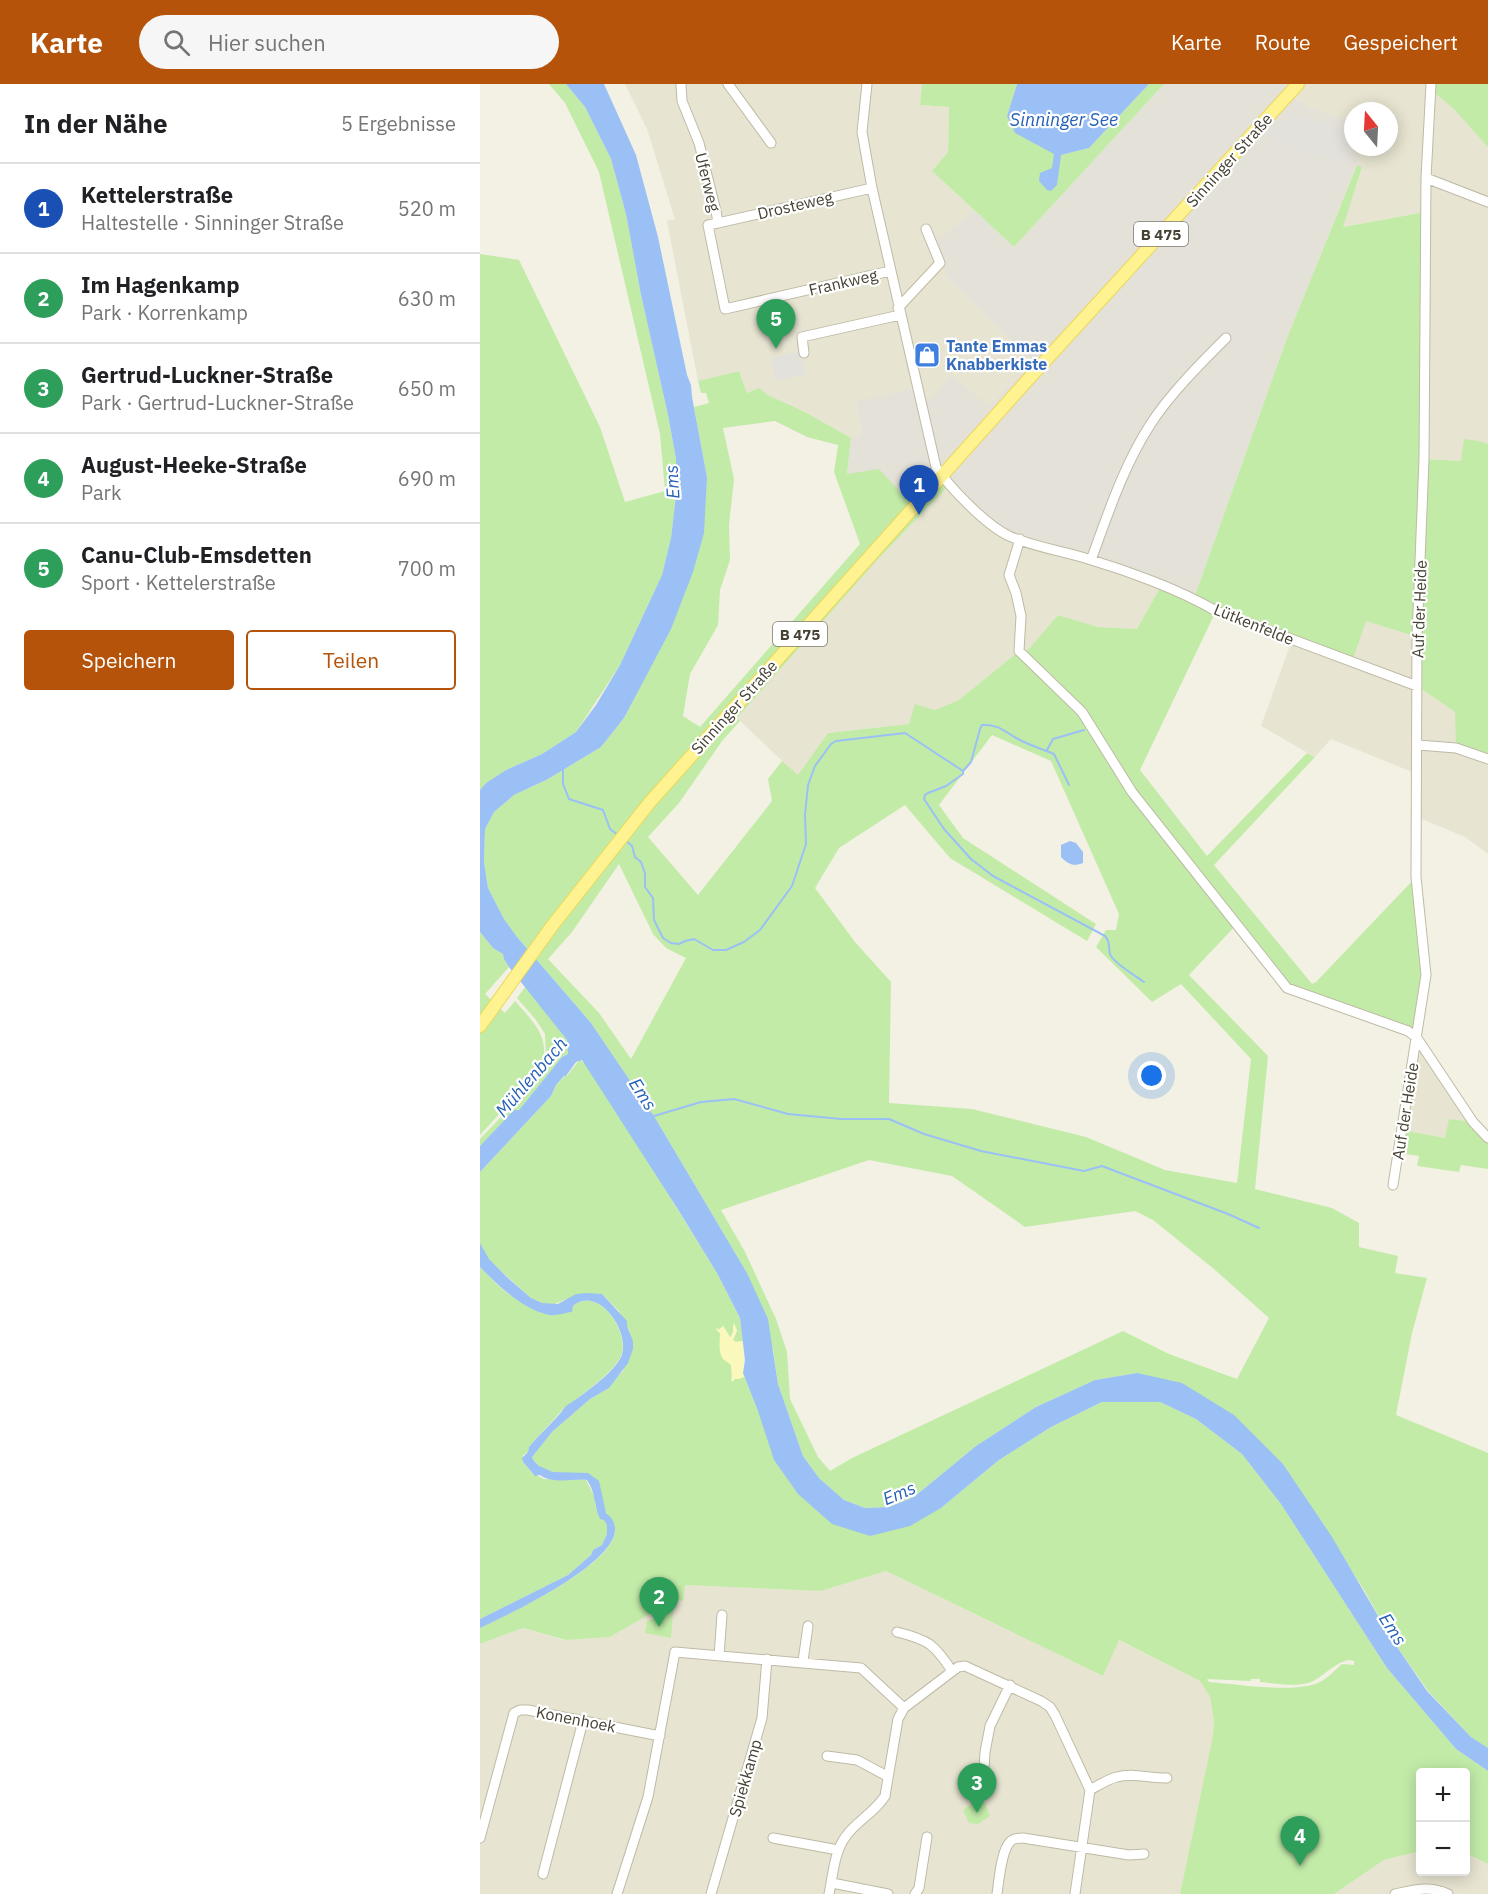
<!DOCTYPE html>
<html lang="de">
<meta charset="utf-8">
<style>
body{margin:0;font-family:"IBM Plex Sans",sans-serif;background:#f6f6f6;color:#202124}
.controls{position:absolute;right:18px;bottom:18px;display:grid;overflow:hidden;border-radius:6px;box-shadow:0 3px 15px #0003}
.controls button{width:54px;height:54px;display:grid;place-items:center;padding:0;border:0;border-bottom:2px solid #e0e0e0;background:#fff;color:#202124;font:30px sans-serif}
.compass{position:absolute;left:864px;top:18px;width:54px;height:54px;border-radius:50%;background:#fff;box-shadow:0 3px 15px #0003;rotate:342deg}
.you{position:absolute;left:672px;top:992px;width:21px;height:21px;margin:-15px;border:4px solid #fff;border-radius:50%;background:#1a73e8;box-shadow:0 0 0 9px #1a73e833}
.badge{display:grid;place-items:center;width:39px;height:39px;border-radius:50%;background:#b45309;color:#fff;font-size:20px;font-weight:700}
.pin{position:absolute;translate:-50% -50px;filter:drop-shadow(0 2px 3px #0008)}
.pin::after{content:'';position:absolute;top:32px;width:21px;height:18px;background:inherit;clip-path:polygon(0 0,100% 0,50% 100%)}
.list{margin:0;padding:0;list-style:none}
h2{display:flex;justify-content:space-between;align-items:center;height:78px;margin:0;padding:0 24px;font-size:26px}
h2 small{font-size:20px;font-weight:400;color:#757577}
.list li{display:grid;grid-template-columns:39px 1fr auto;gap:18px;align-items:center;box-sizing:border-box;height:90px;padding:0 24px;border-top:2px solid #e0e0e0}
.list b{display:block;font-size:22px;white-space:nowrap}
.list p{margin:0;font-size:20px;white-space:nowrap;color:#757577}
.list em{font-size:20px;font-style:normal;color:#757577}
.actions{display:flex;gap:12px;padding:18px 24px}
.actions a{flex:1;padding:14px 0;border:2px solid #b45309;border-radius:6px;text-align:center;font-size:21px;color:#b45309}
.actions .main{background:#b45309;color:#fff}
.icon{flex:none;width:33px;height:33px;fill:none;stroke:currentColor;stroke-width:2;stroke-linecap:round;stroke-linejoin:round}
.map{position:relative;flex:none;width:1008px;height:1810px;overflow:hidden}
header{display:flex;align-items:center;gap:36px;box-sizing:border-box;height:84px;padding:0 30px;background:#b45309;color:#fff}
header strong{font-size:28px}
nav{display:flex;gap:33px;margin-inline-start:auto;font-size:21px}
.search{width:420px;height:54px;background:#f6f6f6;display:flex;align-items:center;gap:15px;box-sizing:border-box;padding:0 21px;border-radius:33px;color:#757577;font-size:22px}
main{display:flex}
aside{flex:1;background:#fff}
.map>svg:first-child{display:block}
.residential{fill:#e7e4d1}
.industrial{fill:#e4e1d8}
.green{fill:#c2eba8;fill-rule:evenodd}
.sand{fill:#fbf8bb}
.parking{fill:#e3e1dc}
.water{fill:#9ac0f5}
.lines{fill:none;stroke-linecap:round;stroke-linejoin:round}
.stream{stroke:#9ac0f5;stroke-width:2}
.minor-casing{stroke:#bfbaa5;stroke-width:11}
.major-casing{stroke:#ebd858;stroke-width:14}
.minor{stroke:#fff;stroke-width:9}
.major{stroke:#fff290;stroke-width:12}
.labels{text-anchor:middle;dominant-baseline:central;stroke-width:4.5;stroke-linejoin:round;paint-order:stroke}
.shield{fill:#fff;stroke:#7d7a70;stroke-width:1.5}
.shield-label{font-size:15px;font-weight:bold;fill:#454133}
.street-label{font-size:16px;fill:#454133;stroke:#fff}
.shop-label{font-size:16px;font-weight:bold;fill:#366cbe;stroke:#fff;text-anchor:start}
.water-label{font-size:18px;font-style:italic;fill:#2561b7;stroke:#fff}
</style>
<header>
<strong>Karte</strong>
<div class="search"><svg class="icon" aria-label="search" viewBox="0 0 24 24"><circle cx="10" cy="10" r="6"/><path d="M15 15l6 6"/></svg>Hier suchen</div>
<nav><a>Karte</a><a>Route</a><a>Gespeichert</a></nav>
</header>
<main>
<aside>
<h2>In der Nähe<small>5 Ergebnisse</small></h2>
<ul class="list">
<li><span class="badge" style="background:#1a4fb4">1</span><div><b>Kettelerstraße</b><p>Haltestelle · Sinninger Straße</p></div><em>520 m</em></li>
<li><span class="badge" style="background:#2e9e5b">2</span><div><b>Im Hagenkamp</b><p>Park · Korrenkamp</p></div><em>630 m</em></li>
<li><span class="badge" style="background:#2e9e5b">3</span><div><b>Gertrud-Luckner-Straße</b><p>Park · Gertrud-Luckner-Straße</p></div><em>650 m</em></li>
<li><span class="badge" style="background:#2e9e5b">4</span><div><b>August-Heeke-Straße</b><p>Park</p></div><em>690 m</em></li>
<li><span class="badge" style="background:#2e9e5b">5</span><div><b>Canu-Club-Emsdetten</b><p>Sport · Kettelerstraße</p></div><em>700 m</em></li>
</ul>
<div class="actions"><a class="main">Speichern</a><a>Teilen</a></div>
</aside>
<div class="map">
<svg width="1008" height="1810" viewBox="0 0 1008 1810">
<rect width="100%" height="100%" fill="#f3f1e3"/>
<!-- residential -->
<path class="residential" d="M145,0H442L440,21L469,23L468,68L452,87L494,126L454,160L467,193L553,278L508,322L442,324L376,318L382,350L371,354L325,328L288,311L279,304L267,309L259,287L218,297L187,137L195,135L167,45Z
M818,0H951L994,40L1008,59V360L999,357L981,377L944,375L945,128L862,143L882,83L877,81L884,63H909V27H873V38L832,26L810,9Z
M470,400L681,502L657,545L618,543L578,531L548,567H539L479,616L455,626L429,640L348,649L318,692L257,634L400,473Z
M886,537L937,553V602L975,628L1008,675V770L985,753L937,733V690L851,655L835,673L781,642L812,556Z
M937,954L993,1038L965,1054L922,1046Z
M406,1487L623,1592L638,1556L720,1597L730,1613L734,1638L733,1651L700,1810H0V1560L43,1544L84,1556L130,1553L194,1516L205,1501L341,1507Z
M940,1767V1788H986V1769L1008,1780V1810H854L904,1776Z"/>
<!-- industrial -->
<path class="industrial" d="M684,0H817L810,10L832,25L873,38V63H884L807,254L714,514L528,451L451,383L424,412L367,390L371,354L382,350L376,318L437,303L442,324L472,291L508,322L553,278L467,193L453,160L494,126L534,163Z"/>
<!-- green -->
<path class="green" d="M69,0H86L105,23L131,75L146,130L161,211L188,331L196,375V411L191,454L182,491L140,581L96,648L62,670L26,686L6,699L0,706V170L39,176L120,343L145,418L185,407L180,350L119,88L85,19Z
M442,0H537L527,32L577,72L609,64L669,0H684L534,163L452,87L468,68L469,23L440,21Z
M951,0H1008V63L973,24L951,6Z
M877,81L882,83L863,143L945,128L944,375L981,377L984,355L999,357L1008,360V675L976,664L975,628L937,602V553L886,537L872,578L736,527L660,686L727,772L827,669L835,673L734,781L832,900L836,898L936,793L946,891L937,954L807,904L757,840L709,891L788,972L775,1105L852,1124L879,1139V1163L918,1172L915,1189L947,1194L932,1249L916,1331L1008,1369V1664L991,1653L948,1607L911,1554L884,1506L803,1380L657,1289L615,1296L556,1323L496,1362L434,1413L409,1423L385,1424L364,1416L339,1394L323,1372L298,1300L293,1265L267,1189L174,1032L111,939L37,853L24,835L8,804L4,778L5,745L14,728L34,711L68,695L121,663L144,634L152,619L227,393L214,323L229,319L226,309H221L218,297L259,287L267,309L279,304L288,311L325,328L371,354L367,390L399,385L424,412L451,383H456L470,400L400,473L257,634L260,637L242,657L199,719L168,753L218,811L292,717L288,695L302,677L318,691L348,649L429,640L435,620L455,626L479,616L539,567L548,566L578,531L618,543L657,545L681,502L714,514L807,254ZM295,337L327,353L358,361L354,388L380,460L220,643L203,632L210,590L238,541L240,506L250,476L249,441L254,395L243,344ZM512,651L571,677L639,830L636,846H626L616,863L672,918L701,900L771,975L757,1099L685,1086L606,1053L492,1025L409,1019L411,898L375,858L335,804L359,764L425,721L470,774L607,857L616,840L483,754L459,721ZM139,780L173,850L186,864L206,874L151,975L119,929L68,875L92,848ZM389,1076L472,1092L545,1143L655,1127L673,1136L734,1185L789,1234L757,1295L689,1270L643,1247L372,1374L350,1387L338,1373L310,1315L307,1268L296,1235L265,1168L241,1126Z
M0,848L13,864L24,870V875L29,883L5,910L25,929L35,917C56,941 77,960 54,992L0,1051Z
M46,902L87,956L88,970L82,973L39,1026L34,1027L0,1062V1055L60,992L66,976L65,950L56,936L37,914Z
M100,975L112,988L237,1189L260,1234L263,1257L256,1258L253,1256L257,1247L253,1240V1248L250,1254L243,1242L237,1247L240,1249C243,1267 236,1266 251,1281L253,1290L251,1296L252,1297L263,1289L278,1327L352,1440L461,1424L519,1376L571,1343L622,1318H680L716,1335L762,1370L801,1420L907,1584L976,1665L1008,1687V1780L986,1769V1688H940V1767L904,1776L854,1810H700L733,1651L734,1638L730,1613L720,1597L639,1556L623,1592L406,1487L341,1507L205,1501L203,1517L194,1516L130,1553L86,1556L43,1544L0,1560V1544C30,1529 132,1483 135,1447C136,1436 129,1435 125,1427C122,1420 123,1408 118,1401C114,1397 109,1393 104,1389C89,1390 57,1391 52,1372L72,1348L110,1315L129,1304L132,1298L143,1287L150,1248L139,1227L122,1210L84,1216L73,1221L62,1219L51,1214L9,1176L0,1159V1088L71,1012L76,1001L85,992H87ZM869,1576L874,1577V1581L862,1580C855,1586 848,1594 840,1598C816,1610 757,1600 729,1598L727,1595L771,1597V1595H780V1598C795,1599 813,1603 828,1599C844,1594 852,1579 869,1576Z
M969,1035L993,1038L1008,1054V1085L981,1081L979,1088L937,1082L939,1072L918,1069L922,1046L965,1054Z
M0,1183C26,1211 52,1234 92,1228L93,1222C118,1200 151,1249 141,1272C135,1287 106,1307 94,1317C91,1320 86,1322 83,1325C72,1338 60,1350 49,1363L48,1368L43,1371V1378L52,1389L64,1395L106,1396L115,1414V1421L127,1440V1450L122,1461L113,1466L111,1471L88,1491L0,1535Z
M193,1528L191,1554L165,1549L167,1537Z
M496,1717L505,1719L510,1732L498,1740L489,1739L483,1726Z"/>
<!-- sand -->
<path class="sand" d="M254,1239L257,1246L253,1256L256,1258L263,1257L264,1293L259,1295H255L252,1298L251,1281C249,1279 245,1277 243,1275C238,1268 240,1256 240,1249L236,1245L237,1244L240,1246L243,1242L251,1254L253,1248Z"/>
<!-- parking -->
<path class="parking" d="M809,29L873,49L866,80L791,55L795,43L798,44L801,36L806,37Z
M321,267L325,290L296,297L291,274Z"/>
<!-- water -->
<path class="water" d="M86,0H124L156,71L178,153L207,291L211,301L212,313L227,393L224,449L213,488L191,545L144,634L121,663L68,695L34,711L14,728L5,745L4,778L8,804L24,835L37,853L111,939L174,1032L267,1189L288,1235L298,1300L323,1372L339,1394L364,1416L385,1424L409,1423L434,1413L496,1362L556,1323L615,1296L657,1289L702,1299L754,1331L803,1380L852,1453L911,1554L947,1607L991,1653L1008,1664V1687L976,1665L907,1584L801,1420L762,1370L716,1335L680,1318H622L571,1343L519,1376L461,1424L430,1442L390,1452L352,1440L318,1410L294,1376L278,1327L263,1289L265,1276L260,1234L237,1189L197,1124L102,976L96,978L86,992H84L76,1001L71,1012L0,1088V1062L34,1026H39L82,973L88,970L87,956L29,883L24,875L23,870L13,864L0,848V706L6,699L26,686L62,670L96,648L116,621L140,581L182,491L191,454L196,411V375L188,331L161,211L146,130L131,75L105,23Z
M537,0H669L609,64L581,71L577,101L571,107L567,106L559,97L560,89L572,84L574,70L535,49L527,32Z
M590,757L596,759L603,768V779C593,783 588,780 581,773V761Z
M0,1159L9,1175L27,1193L51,1214L62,1219L78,1220L96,1210L106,1209L122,1210L147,1237V1242L153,1257V1265L148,1279L129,1304L110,1315L72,1348L52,1373L54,1377L59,1382L73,1388L108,1389L119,1397L126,1429C173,1465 23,1533 0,1544V1535L88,1491L111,1471L113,1466L122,1461L127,1450V1441L124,1436L120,1435C114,1422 116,1409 107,1396C92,1395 72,1400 60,1391L55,1392L43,1378L42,1374L48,1368L49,1363C58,1352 68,1343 77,1333C81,1329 83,1325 86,1322C101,1312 134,1289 141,1273C152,1249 118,1200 93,1222L92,1228C84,1229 76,1232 69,1231C43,1225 18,1202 0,1183Z"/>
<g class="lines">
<!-- stream -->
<path class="stream" d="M567,666L573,655L604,646
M83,686V700L89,715L123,726L130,745L138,751
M483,687L491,678L500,645L502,641C519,640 525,648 538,655C549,661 562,665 574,670L589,701
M145,756L152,762L155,773L161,778L165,789V803L173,814L174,836L183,854L191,859L199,860L205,857L214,855L233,866H246L264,858L280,846L312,802L326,760L325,731L328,701L335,682L351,660L356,657L425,649L483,687V690L466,702L448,709L445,711L444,715L464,745L491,775L513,792L625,852C631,859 628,863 630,870C633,879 656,892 664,898
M174,1032L221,1018L254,1015L308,1030L361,1035H409L444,1050L501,1067L604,1087L622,1082L748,1130L779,1144"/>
<defs>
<path id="minor" d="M201,0L202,17L219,59L236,127L238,139L228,141L245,225L410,187
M248,0L291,59
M387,0L382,48L392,104L456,383C470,404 506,441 529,452C554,463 583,467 608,475C649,487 700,506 736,527L937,602
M946,94L951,0
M238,139L392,104
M418,224L460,179L446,145
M324,269L322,253L420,231
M540,455L529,491L536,509L541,532L539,567L602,628L652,708L807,904L928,947L937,954L993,1038L1008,1054
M611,476C628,430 643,383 670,341C689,311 720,280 746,254
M938,661L976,664L1008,675
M913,1101L946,891L936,793L937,553L944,375L946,94L1008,118
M417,1548C449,1556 454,1560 472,1587
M239,1572L242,1531
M323,1577L328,1542
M347,1672L377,1676L407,1692
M503,1704L505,1668L510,1642L530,1601
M610,1706C619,1701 628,1695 637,1693C653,1688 671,1695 687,1694
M0,1754L34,1629L40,1626H48L180,1652
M293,1754L358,1766
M63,1790L103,1637
M352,1799L408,1810
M137,1810L168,1713L195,1568L381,1584L424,1624
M231,1810L282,1634L287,1575
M349,1810C353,1791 354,1768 366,1752C377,1737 395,1728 405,1712L418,1635L424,1624L478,1583L485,1582L561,1617L570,1623L575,1631L610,1706L595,1810
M435,1810L439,1804L447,1753
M517,1810C519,1797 521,1767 530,1758C533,1754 539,1754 543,1754L649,1771L664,1770
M915,1810C934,1806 950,1801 968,1810"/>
<path id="major" d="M0,942L72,842L170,718L544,300L818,0"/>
</defs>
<!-- minor casing -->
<use href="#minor" class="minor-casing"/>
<!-- major casing -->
<use href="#major" class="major-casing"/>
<!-- minor -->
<use href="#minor" class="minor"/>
<!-- major -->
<use href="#major" class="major"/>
</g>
<!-- icons -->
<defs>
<symbol id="shop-square" viewBox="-11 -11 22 22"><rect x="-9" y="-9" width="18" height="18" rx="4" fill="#3f7fe0" stroke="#fff"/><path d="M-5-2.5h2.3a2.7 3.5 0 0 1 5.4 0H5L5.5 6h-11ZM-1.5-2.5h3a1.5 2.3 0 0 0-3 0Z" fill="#fff"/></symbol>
</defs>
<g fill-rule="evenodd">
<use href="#shop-square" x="432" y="256" width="30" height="30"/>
</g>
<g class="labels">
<!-- shield labels -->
<g class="shield">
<rect x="654" y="138" width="54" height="24" rx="4.5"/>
<rect x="293" y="538" width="54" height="24" rx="4.5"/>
</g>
<g class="shield-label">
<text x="681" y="150">B 475</text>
<text x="320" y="550">B 475</text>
</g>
<!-- street labels -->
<g class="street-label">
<text transform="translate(749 76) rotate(-48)">Sinninger Straße</text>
<text transform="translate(228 98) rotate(76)">Uferweg</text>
<text transform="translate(315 121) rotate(-13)">Drosteweg</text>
<text transform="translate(363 198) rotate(-13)">Frankweg</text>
<text transform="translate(939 525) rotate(-88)">Auf der Heide</text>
<text transform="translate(774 540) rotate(22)">Lütkenfelde</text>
<text transform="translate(254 623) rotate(-48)">Sinninger Straße</text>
<text transform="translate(925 1027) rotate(-81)">Auf der Heide</text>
<text transform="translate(96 1635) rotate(11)">Konenhoek</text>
<text transform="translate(265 1694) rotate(-74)">Spiekkamp</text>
</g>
<!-- shop labels -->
<g class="shop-label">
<text x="466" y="262">Tante Emmas<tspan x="466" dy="18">Knabberkiste</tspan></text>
</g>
<!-- water labels -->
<g class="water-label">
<text x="584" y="35">Sinninger See</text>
<text transform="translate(192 398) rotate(-93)">Ems</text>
<text transform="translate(51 993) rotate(-49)">Mühlenbach</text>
<text transform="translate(163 1010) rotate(57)">Ems</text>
<text transform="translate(419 1409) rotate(-23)">Ems</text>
<text transform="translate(913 1545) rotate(57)">Ems</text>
</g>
</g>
</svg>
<div class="controls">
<button>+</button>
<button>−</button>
</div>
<svg class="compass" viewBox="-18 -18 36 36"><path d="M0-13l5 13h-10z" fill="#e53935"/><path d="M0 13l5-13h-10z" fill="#757577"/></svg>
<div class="you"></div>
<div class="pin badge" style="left:439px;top:431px;background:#1a4fb4">1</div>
<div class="pin badge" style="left:179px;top:1543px;background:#2e9e5b">2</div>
<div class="pin badge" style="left:497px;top:1729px;background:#2e9e5b">3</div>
<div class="pin badge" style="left:820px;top:1782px;background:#2e9e5b">4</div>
<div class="pin badge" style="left:296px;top:265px;background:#2e9e5b">5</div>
</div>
</main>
